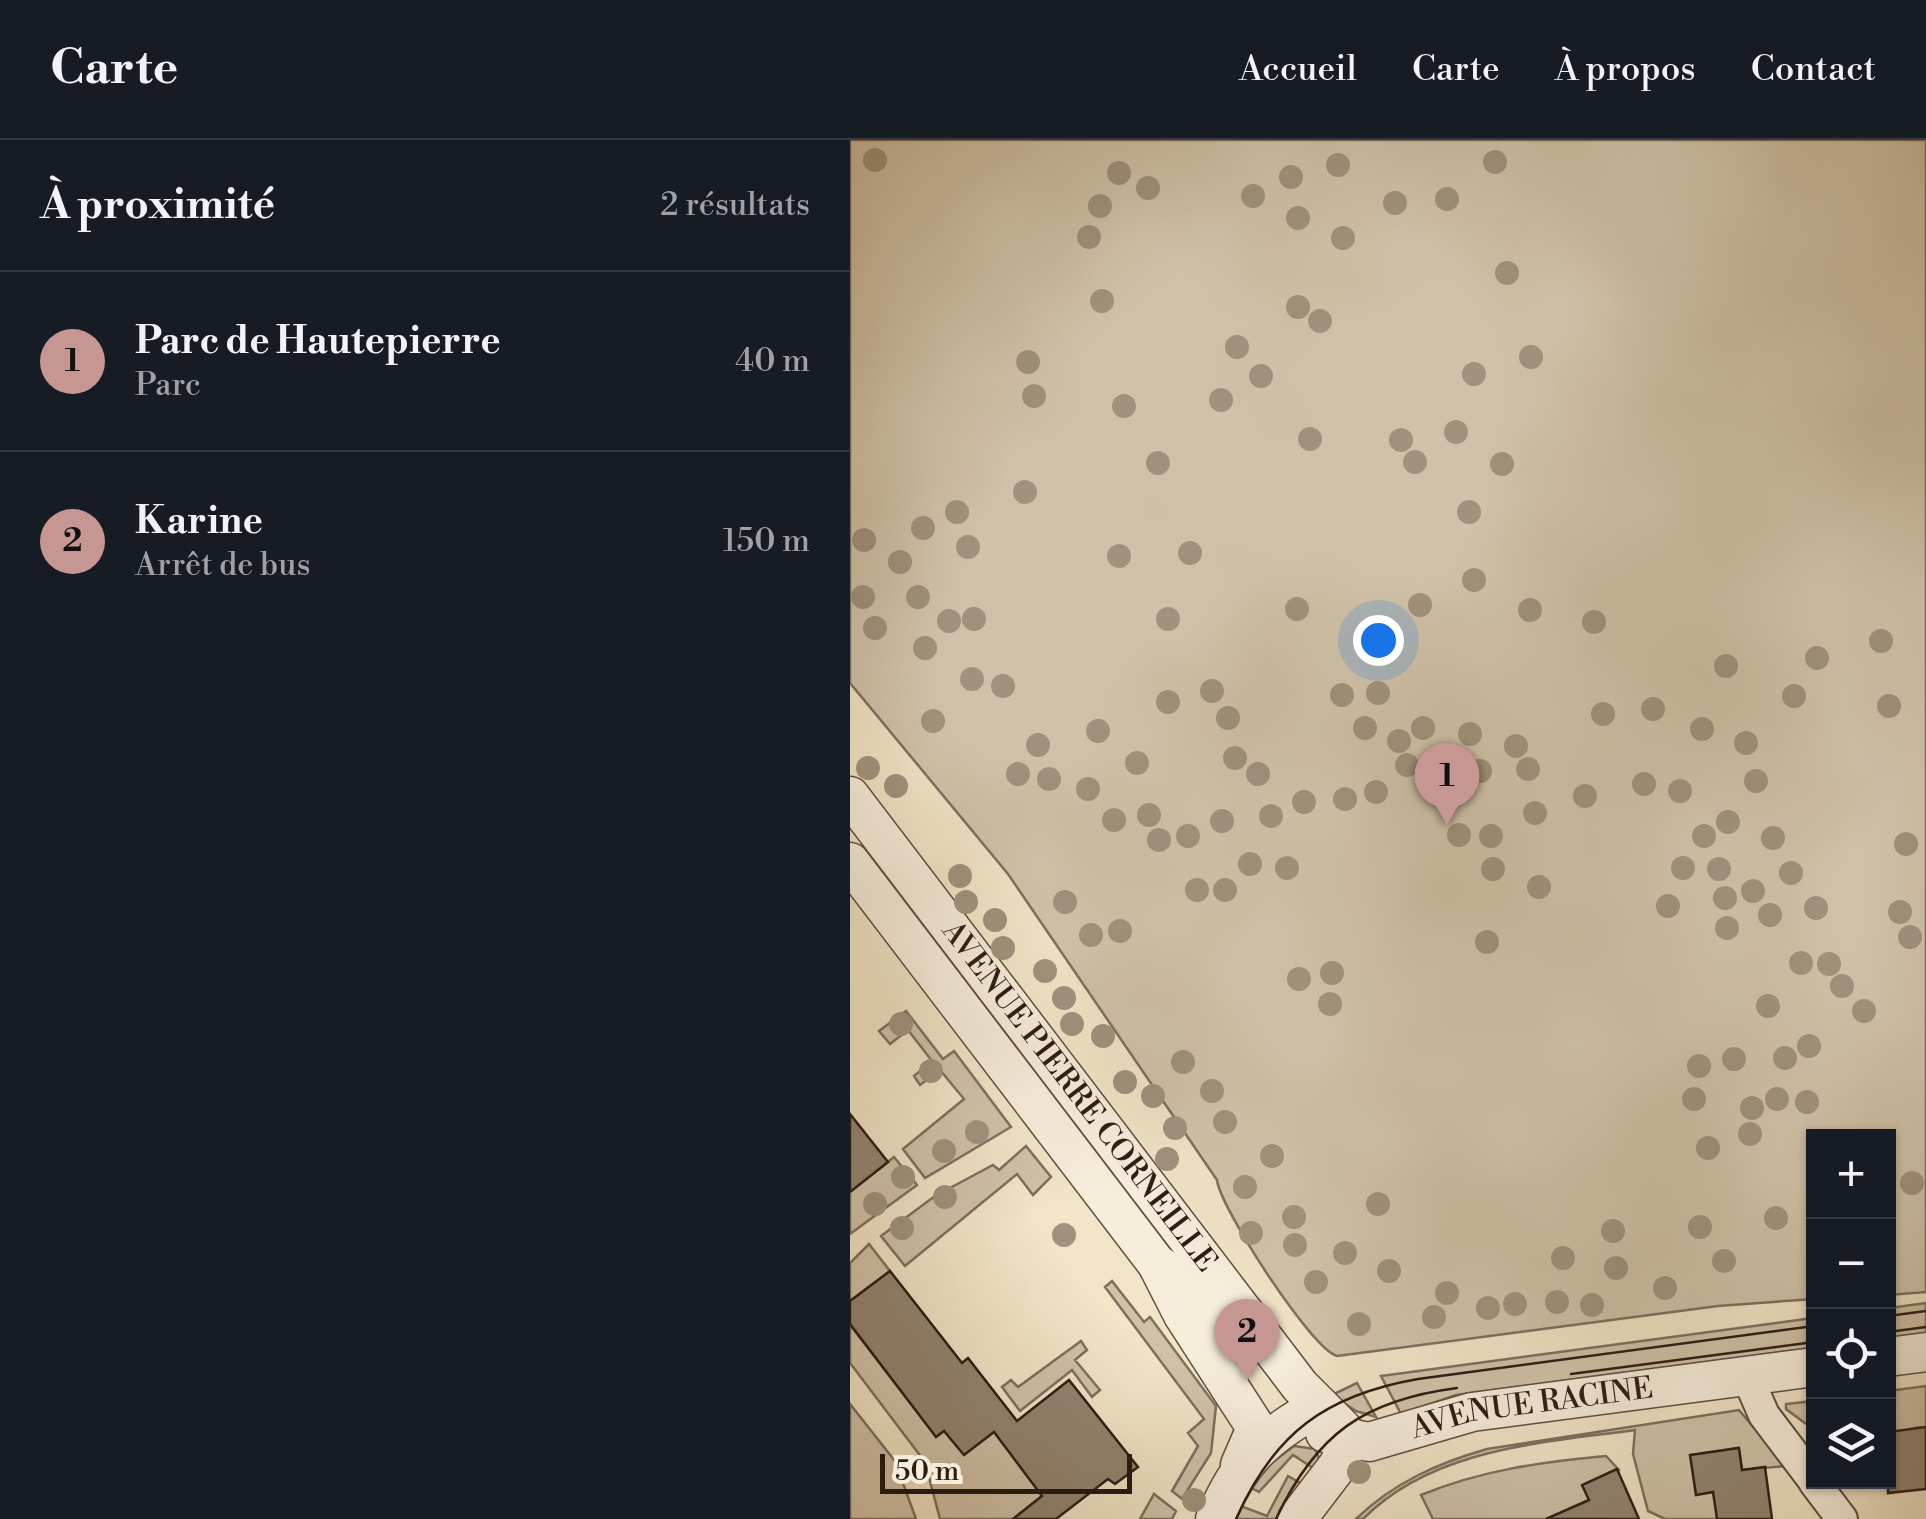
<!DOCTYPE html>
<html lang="fr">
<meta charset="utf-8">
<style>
body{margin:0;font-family:"Libre Bodoni",serif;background:#20242c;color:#f1f3f6}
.controls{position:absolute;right:30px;bottom:30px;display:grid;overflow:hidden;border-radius:0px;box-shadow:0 2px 8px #0004}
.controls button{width:90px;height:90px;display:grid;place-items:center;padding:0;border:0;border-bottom:2px solid #363941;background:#171b24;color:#f1f3f6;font:50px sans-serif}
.scale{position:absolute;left:30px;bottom:25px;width:252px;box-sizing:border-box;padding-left:10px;border:5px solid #2d1c14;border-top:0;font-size:28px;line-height:35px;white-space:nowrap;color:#2d1c14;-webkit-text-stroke:8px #f6eddb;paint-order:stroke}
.you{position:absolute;left:528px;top:500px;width:35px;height:35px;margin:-25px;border:8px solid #fff;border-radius:50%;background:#1a73e8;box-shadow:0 0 0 15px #1a73e833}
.badge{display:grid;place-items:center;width:65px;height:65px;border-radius:50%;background:#c59692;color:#111;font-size:32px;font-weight:700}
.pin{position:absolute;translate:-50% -82px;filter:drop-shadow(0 2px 5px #0008)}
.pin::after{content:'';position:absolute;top:52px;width:35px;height:30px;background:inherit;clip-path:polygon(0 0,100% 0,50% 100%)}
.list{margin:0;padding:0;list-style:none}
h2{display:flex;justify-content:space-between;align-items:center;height:130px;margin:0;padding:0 40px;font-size:42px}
h2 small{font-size:32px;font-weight:400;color:#9ea1a6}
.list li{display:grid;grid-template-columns:65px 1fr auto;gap:30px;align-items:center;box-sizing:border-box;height:180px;padding:0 40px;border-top:2px solid #363941}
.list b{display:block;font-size:38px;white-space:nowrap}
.list p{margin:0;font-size:32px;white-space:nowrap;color:#9ea1a6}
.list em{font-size:32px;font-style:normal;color:#9ea1a6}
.icon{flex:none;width:55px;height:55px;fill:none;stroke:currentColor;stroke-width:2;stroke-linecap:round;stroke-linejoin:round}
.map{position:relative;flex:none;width:1076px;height:1379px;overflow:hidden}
header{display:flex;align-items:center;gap:60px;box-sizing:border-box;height:140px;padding:0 50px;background:#171b24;border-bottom:2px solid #363941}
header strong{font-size:48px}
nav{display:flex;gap:55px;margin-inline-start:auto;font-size:35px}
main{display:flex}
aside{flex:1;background:#171b24}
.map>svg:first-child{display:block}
.green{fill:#d0c2a9;stroke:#7e6f5e;stroke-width:2.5}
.building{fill:#938471;stroke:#2d1c14;stroke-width:2.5}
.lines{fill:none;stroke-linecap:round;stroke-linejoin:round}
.minor-casing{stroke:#5e4e41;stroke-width:34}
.tertiary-casing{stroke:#5e4e41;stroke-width:41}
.minor{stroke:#f6eddb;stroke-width:30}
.tertiary{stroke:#f6eddb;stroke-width:38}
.tram{stroke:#2d1c14;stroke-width:2.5}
.tree{fill:#a0927d}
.labels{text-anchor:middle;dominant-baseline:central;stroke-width:8;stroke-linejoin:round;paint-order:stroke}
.street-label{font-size:30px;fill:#2d1c14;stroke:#f6eddb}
</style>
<header>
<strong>Carte</strong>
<nav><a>Accueil</a><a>Carte</a><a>À propos</a><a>Contact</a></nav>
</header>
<main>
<aside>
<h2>À proximité<small>2 résultats</small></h2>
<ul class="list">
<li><span class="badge">1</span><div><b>Parc de Hautepierre</b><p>Parc</p></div><em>40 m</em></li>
<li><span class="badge">2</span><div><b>Karine</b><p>Arrêt de bus</p></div><em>150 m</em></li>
</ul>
</aside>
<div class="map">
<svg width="1076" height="1379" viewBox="0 0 1076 1379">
<rect width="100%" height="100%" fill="#f1e4c7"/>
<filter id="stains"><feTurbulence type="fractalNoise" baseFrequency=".002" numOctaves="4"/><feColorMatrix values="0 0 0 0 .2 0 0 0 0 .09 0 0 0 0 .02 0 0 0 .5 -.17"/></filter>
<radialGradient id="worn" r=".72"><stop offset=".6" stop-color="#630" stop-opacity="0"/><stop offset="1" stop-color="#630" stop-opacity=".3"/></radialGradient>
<!-- green -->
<path class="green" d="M0,0H1076V1152L1039,1155L1038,996H964L963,1159L868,1166L487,1216C462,1210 370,1068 367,1040L158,734L0,543Z
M56,871L93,919L104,911L161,987L75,1038L53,1009L114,959L90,930L70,945L64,936L82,921L58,890L40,904L29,891Z
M176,1006L201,1037L183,1055L167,1034L55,1126L31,1096L85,1056L143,1025L149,1030Z
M44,1017L67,1045L0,1094V1052Z
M19,1104L40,1131L0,1161V1123Z
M262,1141L294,1182L300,1177L366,1266L361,1313L332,1359L322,1351L348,1306L338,1293L354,1279L255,1147Z
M1076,1163V1193L1039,1198V1168Z
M963,1178V1208L606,1255L551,1274L531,1236Z
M0,1185L86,1296L94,1291L144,1292L197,1352L163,1379H90L75,1322L0,1223Z
M231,1201L237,1210L225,1220L250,1250L242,1257L222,1230L170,1271L152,1247L161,1240L168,1247Z
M507,1243L526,1277L506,1271L482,1255Z
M1076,1246V1287L1065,1288L1066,1295L1039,1298L1038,1251Z
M963,1261V1289L936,1269V1264Z
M0,1264L45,1321L66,1379H0Z
M889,1270L936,1326L892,1330L888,1308L841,1315L846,1354L863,1352L883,1379H815L798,1371L783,1314L785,1290C692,1303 583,1308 513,1379H506C543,1343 588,1323 637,1309Z
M444,1306L465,1309L471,1323L469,1332L443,1315L409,1352L394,1344Z
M756,1316L769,1330L741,1363L705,1379H583L571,1355C632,1330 691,1322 756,1316Z
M438,1336L457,1347L435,1379H375L383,1363L417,1376Z
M304,1354L326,1371L322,1379H290Z"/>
<!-- building -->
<path class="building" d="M0,974L38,1022L0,1052Z
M40,1131L112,1223L118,1218L167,1281L219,1240L288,1327L265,1344L258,1339L206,1379H163L192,1356L144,1292L114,1315L94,1291L86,1297L0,1184V1161Z
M1076,1287V1349L1038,1353V1292Z
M889,1308L892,1330L915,1327L922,1379H867L863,1352L846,1355L840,1315Z
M767,1329L789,1379H696L739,1360L732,1345Z"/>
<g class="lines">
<defs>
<path id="minor" d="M897,1236L914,1275L964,1341
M964,1342L992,1379"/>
<g id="tertiary">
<path id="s1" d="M0,656L450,1246L492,1288L497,1301"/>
<path d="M0,722L307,1124L333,1175L406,1288L390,1325"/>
<path d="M307,1124L355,1153L374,1178"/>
<path d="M1038,1217L1076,1212"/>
<path id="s2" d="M475,1293L519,1302L622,1272L964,1227"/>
<path d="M365,1379C389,1321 415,1296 470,1266"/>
<path d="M447,1379L489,1324L497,1301"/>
</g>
</defs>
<!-- minor casing -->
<use href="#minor" class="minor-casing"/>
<!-- tertiary casing -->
<use href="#tertiary" class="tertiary-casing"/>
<!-- minor -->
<use href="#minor" class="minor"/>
<!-- tertiary -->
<use href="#tertiary" class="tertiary"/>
<!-- tram -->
<path class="tram" d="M1038,1176L1076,1171
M1038,1192L1076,1187
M721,1234L964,1202
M386,1379C424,1293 476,1255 568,1239L964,1186
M426,1379C466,1294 514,1260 607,1248"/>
</g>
<!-- trees -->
<g class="tree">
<circle cx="25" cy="20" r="12"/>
<circle cx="645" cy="22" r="12"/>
<circle cx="488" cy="25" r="12"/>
<circle cx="269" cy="33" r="12"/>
<circle cx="441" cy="37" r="12"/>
<circle cx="298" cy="48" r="12"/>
<circle cx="403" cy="56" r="12"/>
<circle cx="597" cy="59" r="12"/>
<circle cx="545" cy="63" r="12"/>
<circle cx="250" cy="66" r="12"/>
<circle cx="448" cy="78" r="12"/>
<circle cx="239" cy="97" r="12"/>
<circle cx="493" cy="98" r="12"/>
<circle cx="657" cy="133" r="12"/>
<circle cx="252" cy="161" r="12"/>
<circle cx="448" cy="167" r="12"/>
<circle cx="470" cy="181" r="12"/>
<circle cx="387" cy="207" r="12"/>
<circle cx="681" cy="217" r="12"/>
<circle cx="178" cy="222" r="12"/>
<circle cx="624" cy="234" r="12"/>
<circle cx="411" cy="236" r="12"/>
<circle cx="184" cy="256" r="12"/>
<circle cx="371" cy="260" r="12"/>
<circle cx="274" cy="266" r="12"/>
<circle cx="606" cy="292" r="12"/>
<circle cx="460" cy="299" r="12"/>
<circle cx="551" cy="300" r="12"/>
<circle cx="565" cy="322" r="12"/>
<circle cx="308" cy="323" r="12"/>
<circle cx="652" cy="324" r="12"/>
<circle cx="175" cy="352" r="12"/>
<circle cx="107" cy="372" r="12"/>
<circle cx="619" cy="372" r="12"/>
<circle cx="73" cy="388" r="12"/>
<circle cx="14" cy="400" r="12"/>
<circle cx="118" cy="407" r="12"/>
<circle cx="340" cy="413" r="12"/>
<circle cx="269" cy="416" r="12"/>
<circle cx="50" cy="422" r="12"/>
<circle cx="624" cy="440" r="12"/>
<circle cx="13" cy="457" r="12"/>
<circle cx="68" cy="457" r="12"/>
<circle cx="570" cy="465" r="12"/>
<circle cx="447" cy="469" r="12"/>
<circle cx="680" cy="470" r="12"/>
<circle cx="124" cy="479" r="12"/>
<circle cx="318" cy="479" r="12"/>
<circle cx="99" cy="481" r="12"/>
<circle cx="744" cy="482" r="12"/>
<circle cx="25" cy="488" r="12"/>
<circle cx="1031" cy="501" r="12"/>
<circle cx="75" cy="508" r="12"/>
<circle cx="967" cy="518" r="12"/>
<circle cx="876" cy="526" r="12"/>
<circle cx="122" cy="539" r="12"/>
<circle cx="153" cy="546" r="12"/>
<circle cx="362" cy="551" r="12"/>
<circle cx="528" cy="553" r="12"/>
<circle cx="492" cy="555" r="12"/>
<circle cx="944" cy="556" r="12"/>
<circle cx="318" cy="562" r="12"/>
<circle cx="1039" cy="566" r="12"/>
<circle cx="803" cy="569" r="12"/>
<circle cx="753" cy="574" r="12"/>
<circle cx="378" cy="578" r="12"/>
<circle cx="83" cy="581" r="12"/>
<circle cx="515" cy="588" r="12"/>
<circle cx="573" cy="588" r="12"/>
<circle cx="852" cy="589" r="12"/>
<circle cx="248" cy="591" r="12"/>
<circle cx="620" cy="594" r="12"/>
<circle cx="549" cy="601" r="12"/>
<circle cx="896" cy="603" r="12"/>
<circle cx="188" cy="605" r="12"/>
<circle cx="666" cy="606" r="12"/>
<circle cx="385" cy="618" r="12"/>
<circle cx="287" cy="623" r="12"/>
<circle cx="557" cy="625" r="12"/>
<circle cx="18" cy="628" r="12"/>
<circle cx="678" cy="629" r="12"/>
<circle cx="630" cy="631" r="12"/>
<circle cx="168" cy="634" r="12"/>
<circle cx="408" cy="634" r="12"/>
<circle cx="199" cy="639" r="12"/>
<circle cx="906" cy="641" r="12"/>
<circle cx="794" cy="644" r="12"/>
<circle cx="46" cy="646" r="12"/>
<circle cx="238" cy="649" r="12"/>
<circle cx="830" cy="651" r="12"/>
<circle cx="526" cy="652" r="12"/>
<circle cx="735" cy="656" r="12"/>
<circle cx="495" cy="659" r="12"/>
<circle cx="454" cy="662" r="12"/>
<circle cx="685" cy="673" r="12"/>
<circle cx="299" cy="675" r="12"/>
<circle cx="421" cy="676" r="12"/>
<circle cx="264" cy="680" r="12"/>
<circle cx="372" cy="681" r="12"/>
<circle cx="878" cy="682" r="12"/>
<circle cx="609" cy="695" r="12"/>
<circle cx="338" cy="696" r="12"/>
<circle cx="641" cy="696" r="12"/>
<circle cx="854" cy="696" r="12"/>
<circle cx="923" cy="698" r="12"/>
<circle cx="309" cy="700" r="12"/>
<circle cx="1056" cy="704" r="12"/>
<circle cx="400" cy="724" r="12"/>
<circle cx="437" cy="728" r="12"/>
<circle cx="833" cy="728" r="12"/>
<circle cx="643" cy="729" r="12"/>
<circle cx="869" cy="729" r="12"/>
<circle cx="941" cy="733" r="12"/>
<circle cx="110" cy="736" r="12"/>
<circle cx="689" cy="747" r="12"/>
<circle cx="347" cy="750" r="12"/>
<circle cx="375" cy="750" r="12"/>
<circle cx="903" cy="751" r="12"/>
<circle cx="875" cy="758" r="12"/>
<circle cx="116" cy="762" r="12"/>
<circle cx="215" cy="762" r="12"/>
<circle cx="818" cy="766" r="12"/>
<circle cx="966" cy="768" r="12"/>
<circle cx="1050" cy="772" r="12"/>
<circle cx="920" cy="775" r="12"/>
<circle cx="145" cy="780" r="12"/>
<circle cx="877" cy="788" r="12"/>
<circle cx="270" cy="791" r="12"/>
<circle cx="241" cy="795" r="12"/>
<circle cx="1060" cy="797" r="12"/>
<circle cx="637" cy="802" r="12"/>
<circle cx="153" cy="808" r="12"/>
<circle cx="951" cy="823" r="12"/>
<circle cx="979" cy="824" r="12"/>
<circle cx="195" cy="831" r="12"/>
<circle cx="482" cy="833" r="12"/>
<circle cx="449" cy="839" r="12"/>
<circle cx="992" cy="846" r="12"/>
<circle cx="214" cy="858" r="12"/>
<circle cx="480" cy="864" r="12"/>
<circle cx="918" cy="866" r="12"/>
<circle cx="1014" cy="871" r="12"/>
<circle cx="51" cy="884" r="12"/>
<circle cx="222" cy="884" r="12"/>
<circle cx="253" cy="896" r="12"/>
<circle cx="959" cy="906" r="12"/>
<circle cx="935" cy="918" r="12"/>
<circle cx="884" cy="919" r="12"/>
<circle cx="333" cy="922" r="12"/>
<circle cx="849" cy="926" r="12"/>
<circle cx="81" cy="931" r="12"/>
<circle cx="275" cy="942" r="12"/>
<circle cx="362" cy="951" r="12"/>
<circle cx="303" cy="956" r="12"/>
<circle cx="844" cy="959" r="12"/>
<circle cx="927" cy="959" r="12"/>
<circle cx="957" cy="962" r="12"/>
<circle cx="902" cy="968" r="12"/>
<circle cx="375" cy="982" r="12"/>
<circle cx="325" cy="988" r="12"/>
<circle cx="127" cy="992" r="12"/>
<circle cx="900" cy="994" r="12"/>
<circle cx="858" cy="1008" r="12"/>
<circle cx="94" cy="1011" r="12"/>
<circle cx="422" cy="1016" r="12"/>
<circle cx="317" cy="1019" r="12"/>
<circle cx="53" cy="1037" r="12"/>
<circle cx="1062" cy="1043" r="12"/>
<circle cx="395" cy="1047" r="12"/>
<circle cx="95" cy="1057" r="12"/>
<circle cx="25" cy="1064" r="12"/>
<circle cx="528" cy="1064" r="12"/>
<circle cx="444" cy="1077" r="12"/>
<circle cx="926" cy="1078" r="12"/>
<circle cx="850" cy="1087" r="12"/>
<circle cx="52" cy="1088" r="12"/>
<circle cx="763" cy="1091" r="12"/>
<circle cx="401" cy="1093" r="12"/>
<circle cx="214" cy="1095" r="12"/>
<circle cx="445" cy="1105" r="12"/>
<circle cx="495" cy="1113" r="12"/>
<circle cx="713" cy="1118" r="12"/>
<circle cx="874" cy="1121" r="12"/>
<circle cx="766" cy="1128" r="12"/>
<circle cx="539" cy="1131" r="12"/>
<circle cx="466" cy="1142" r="12"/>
<circle cx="815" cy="1148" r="12"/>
<circle cx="597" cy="1153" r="12"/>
<circle cx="707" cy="1162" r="12"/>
<circle cx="665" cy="1164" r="12"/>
<circle cx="742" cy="1165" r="12"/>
<circle cx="638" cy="1168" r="12"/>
<circle cx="584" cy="1177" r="12"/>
<circle cx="509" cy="1184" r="12"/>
<circle cx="509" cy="1332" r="12"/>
<circle cx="344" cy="1360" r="12"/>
</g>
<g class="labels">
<!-- street labels -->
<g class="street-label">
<text stroke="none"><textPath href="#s1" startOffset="378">AVENUE PIERRE CORNEILLE</textPath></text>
<text stroke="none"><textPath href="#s2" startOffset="212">AVENUE RACINE</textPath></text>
</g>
</g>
<rect width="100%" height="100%" filter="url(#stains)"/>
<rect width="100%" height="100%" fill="url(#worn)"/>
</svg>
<div class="controls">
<button>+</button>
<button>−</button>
<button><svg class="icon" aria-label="locate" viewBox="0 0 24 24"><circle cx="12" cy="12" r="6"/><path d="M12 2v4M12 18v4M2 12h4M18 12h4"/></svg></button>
<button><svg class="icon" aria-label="layers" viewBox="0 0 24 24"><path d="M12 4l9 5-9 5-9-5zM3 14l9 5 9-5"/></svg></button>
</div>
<div class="scale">50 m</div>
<div class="you"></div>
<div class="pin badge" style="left:597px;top:685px">1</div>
<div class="pin badge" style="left:397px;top:1241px">2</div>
</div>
</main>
